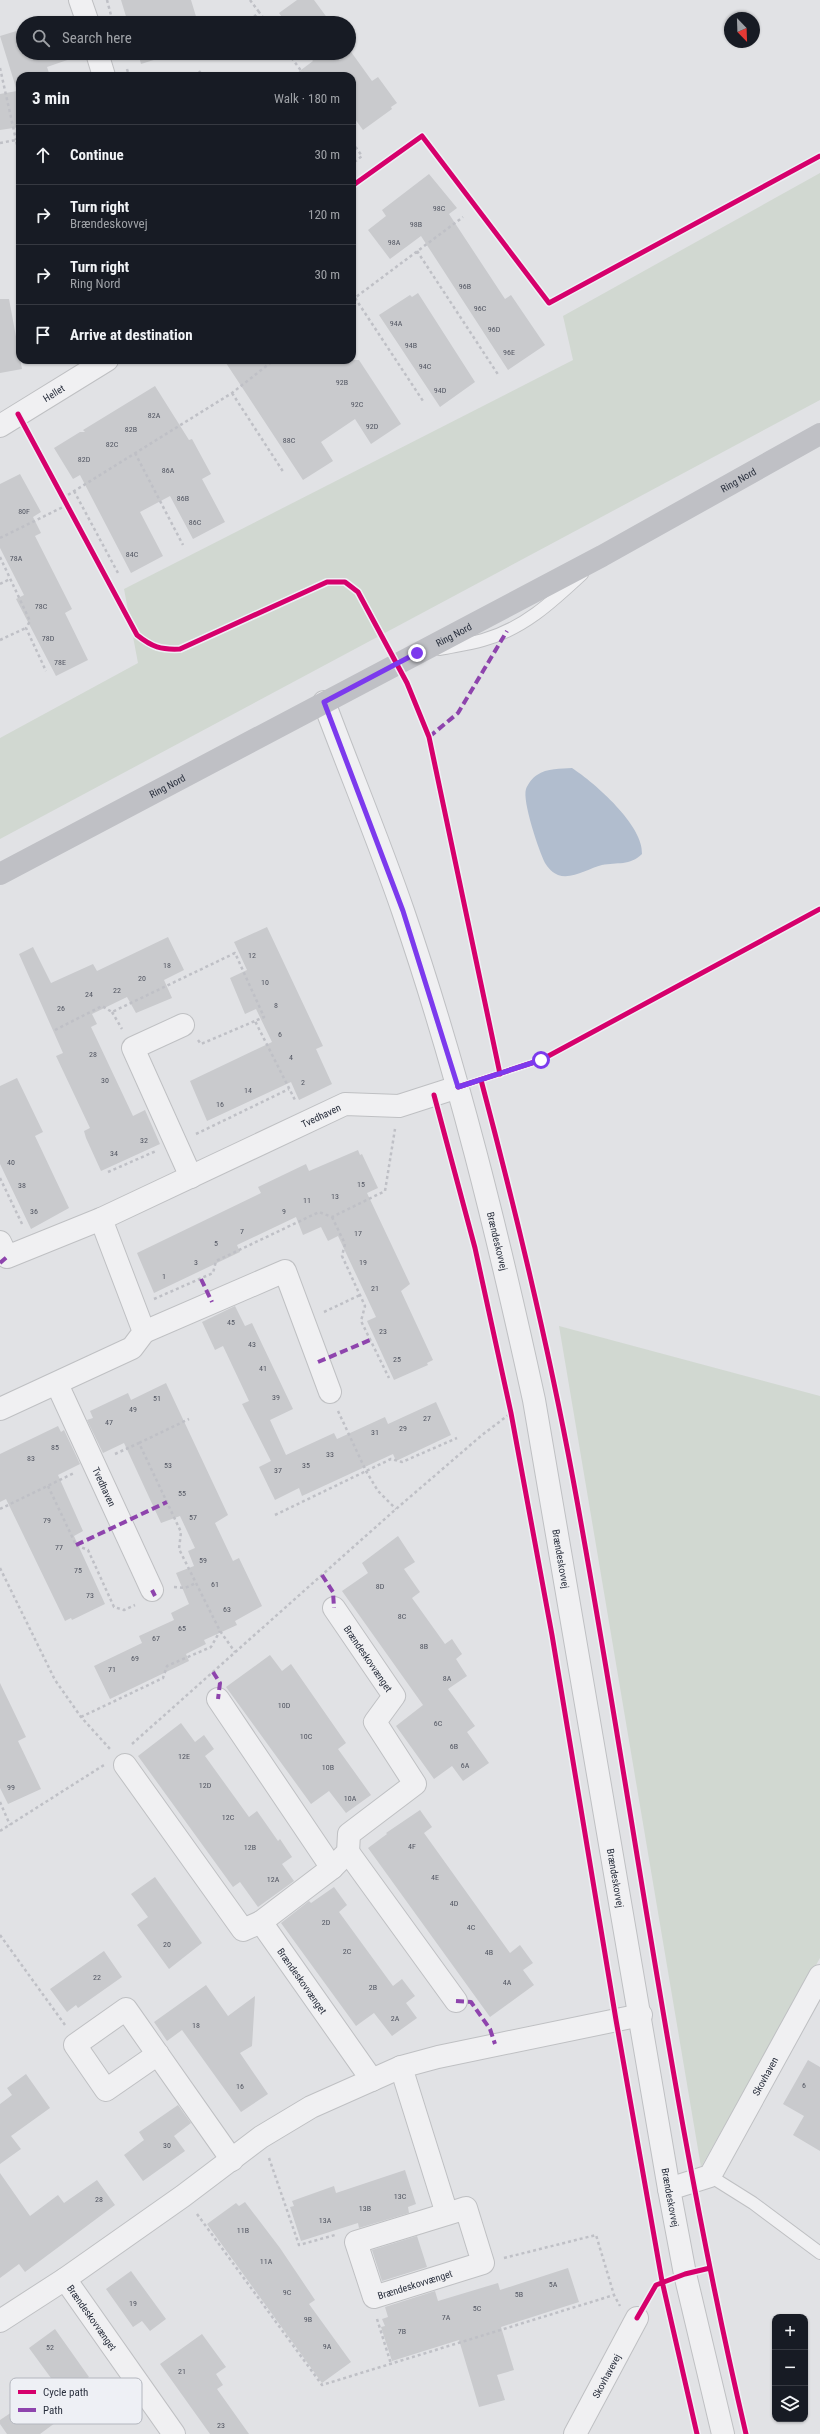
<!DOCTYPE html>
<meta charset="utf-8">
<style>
body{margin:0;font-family:"Roboto Condensed",sans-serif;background:#20242c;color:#f1f3f6}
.controls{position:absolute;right:12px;bottom:12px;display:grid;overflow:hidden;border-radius:8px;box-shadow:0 1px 3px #0004}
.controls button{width:36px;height:36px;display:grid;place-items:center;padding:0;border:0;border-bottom:1px solid #363941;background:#171b24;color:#f1f3f6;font:20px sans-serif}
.compass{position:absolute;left:724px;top:12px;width:36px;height:36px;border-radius:50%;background:#171b24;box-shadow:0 1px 3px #0004;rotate:157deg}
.stop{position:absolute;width:12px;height:12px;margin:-9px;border:3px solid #7c3aed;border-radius:50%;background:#fff}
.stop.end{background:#7c3aed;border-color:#fff;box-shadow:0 1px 4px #0008}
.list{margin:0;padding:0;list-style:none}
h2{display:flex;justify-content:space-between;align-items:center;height:52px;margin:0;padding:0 16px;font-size:17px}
h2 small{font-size:13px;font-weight:400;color:#9ea1a6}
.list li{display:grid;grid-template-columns:26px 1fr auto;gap:12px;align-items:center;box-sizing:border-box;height:60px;padding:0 16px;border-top:1px solid #363941}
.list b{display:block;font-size:15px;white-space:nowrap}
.list p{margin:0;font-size:13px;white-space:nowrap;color:#9ea1a6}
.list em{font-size:13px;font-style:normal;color:#9ea1a6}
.icon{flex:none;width:22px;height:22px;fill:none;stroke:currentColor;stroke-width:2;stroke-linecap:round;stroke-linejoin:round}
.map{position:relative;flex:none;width:820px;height:2434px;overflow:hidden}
.search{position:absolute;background:#171b24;box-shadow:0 1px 3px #0004;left:16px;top:16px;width:340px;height:44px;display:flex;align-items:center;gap:10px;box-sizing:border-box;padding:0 14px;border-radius:22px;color:#9ea1a6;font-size:15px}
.panel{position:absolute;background:#171b24;box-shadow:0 1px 3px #0004;left:16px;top:72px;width:340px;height:292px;border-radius:12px}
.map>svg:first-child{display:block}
.green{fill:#d1d8d1}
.water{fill:#b1bdce}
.building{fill:#c9cacd}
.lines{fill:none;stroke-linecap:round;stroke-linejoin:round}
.service-casing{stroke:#bfc0c3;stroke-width:14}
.minor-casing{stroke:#bfc0c3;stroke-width:24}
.tertiary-casing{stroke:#bfc0c3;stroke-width:24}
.path{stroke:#bfc0c6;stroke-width:2.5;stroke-dasharray:3 3;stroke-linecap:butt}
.service{stroke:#f0f0f2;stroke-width:12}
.minor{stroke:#f0f0f2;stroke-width:22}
.tertiary{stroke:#f0f0f2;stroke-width:22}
.secondary{stroke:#bfc0c5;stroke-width:22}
.quiet{stroke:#8e44ad;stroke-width:4;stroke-dasharray:8 4;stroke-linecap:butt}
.cycleway-casing{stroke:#eef0f5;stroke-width:8}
.cycleway{stroke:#d6006c;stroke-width:5}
.route{stroke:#7c3aed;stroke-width:5}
.labels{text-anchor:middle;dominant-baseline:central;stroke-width:3;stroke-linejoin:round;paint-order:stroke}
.number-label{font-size:8px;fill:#525662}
.street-label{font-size:10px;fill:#292f3d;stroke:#eef0f5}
.key{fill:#eef0f5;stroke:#b3b6be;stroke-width:1}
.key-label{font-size:11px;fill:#292f3d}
</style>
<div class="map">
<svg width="820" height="2434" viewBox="0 0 820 2434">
<rect width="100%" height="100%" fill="#e1e2e5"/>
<!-- green -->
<path class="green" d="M820,173V400L0,839V738L138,663L124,589L573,360L563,316Z
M559,1326L820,1396V1958L701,2167Z"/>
<!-- water -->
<path class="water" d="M572,768C595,783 644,826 642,854C630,866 617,862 602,865C589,868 572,880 558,875C553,873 548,868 545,863C539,851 522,801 526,789C528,784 532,778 537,775C547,768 561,769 572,768Z"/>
<!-- building -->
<path class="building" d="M121,0H191L198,23H128Z
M297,0H314L331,23H286L279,13Z
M23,29V53H78L79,56L47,67L50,76H20V127L0,130V94L17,91L0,36Z
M349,49L372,81L378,77L397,103L391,107L392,109L363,130L352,115V76H293L313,61L307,53H349Z
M138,53H176L141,64Z
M429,174L457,208L449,214L505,299L511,295L545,345L508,370L421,236L390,259L368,230L386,216L382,210Z
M418,293L475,382L440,407L379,315L410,295L412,297Z
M0,299H9L22,369L0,373Z
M224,360H359L401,424L371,444L355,419L321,442L333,461L303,480Z
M155,386L189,440L192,439L211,474L202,479L225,522L193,539L170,496L140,512L163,556L131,573L80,475L73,479L54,448L80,432H85L83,430Z
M20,474L41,512L33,517L41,533L35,536L72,609L65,613L88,660L56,676L16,599L24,595L0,548V484Z
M267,927L323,1046L316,1049L332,1084L299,1100L291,1082L207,1121L190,1081L272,1042L256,1009L245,1014L230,978L247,970L234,942Z
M168,937L184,970L164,980L172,998L136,1013L127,997L92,1014L97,1024L91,1027L133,1116L145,1110L160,1144L101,1171L86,1138L84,1131L90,1128L56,1056L63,1053L19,954L33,947L51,983L93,964L97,971Z
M17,1078L43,1132L35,1136L69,1208L31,1229L0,1164V1086Z
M358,1150L360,1155L362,1154L378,1188L367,1193L410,1284L401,1291L433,1360L427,1363L428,1365L394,1380L367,1321L376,1317L338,1236L328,1241L321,1227L303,1235L296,1217L237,1245L240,1252L154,1293L137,1253L261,1193L258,1187L306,1164L309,1171Z
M235,1306L245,1326L252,1323L293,1409L270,1420L286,1455L334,1433L337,1439L385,1417L388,1424L436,1402L451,1435L396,1461L393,1454L302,1496L299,1488L275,1500L259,1467L271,1461L242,1404L249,1401L223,1346L215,1350L202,1322Z
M166,1383L228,1515L215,1523L233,1561L239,1558L262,1606L235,1621L237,1625L204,1640L206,1644L186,1654L189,1661L110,1699L94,1666L142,1643L139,1636L174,1620L171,1613L189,1604L176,1573L194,1566L188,1551L195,1548L180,1516L161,1523L124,1443L103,1453L87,1420L93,1418L90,1411L128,1393L131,1400Z
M58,1426L61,1432L64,1430L80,1464L58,1475L83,1531L74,1536L105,1604L72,1620L71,1618L65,1621L6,1499L0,1502V1454Z
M398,1536L415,1562L404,1569L420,1592L412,1598L445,1644L452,1639L462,1654L456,1659L467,1676L448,1689L475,1726L467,1732L489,1763L463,1781L452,1766L434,1779L396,1726L423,1705L342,1591L368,1573L362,1563Z
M270,1655L282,1671L291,1664L346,1743L338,1749L371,1795L346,1813L329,1791L311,1804L226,1687Z
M0,1683L26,1737L18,1741L41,1789L8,1804L0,1788Z
M181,1723L195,1742L204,1735L214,1749L205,1756L249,1817L257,1811L278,1841L280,1839L292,1857L282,1864L294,1881L258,1907L240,1882L233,1887L138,1756Z
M420,1810L432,1827L424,1833L510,1953L520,1945L533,1963L523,1970L534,1985L490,2017L368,1848L387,1834L386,1833Z
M155,1877L202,1943L169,1969L137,1925L148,1917L131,1894Z
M334,1887L347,1905L339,1912L393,1986L402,1979L415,1996L406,2003L417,2018L392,2036L374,2013L356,2026L281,1923L309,1901L311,1903Z
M104,1951L122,1977L78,2008L76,2005L67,2012L50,1989Z
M206,1985L228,2016L255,1996L252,2046L240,2053L268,2094L241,2112L182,2030L167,2041L154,2022Z
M808,2060L820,2067V2151L793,2135L804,2116L783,2104Z
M26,2074L50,2108L11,2136L21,2149L0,2164V2104L12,2095L7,2088Z
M178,2105L191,2123L174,2136L185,2151L143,2181L124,2155L144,2140L139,2132Z
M405,2170L416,2204L408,2207L409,2213L359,2228L358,2223L301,2241L290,2207L294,2206L292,2201L334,2186L336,2193Z
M0,2173L30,2216L58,2195L64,2203L97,2180L115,2205L25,2272L19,2264L0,2278Z
M245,2202L280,2248L315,2300L309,2304L351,2362L322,2383L207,2224L236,2203L239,2206Z
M417,2236L427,2267L382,2281L372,2250Z
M568,2268L579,2302L501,2327L514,2370L497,2375L505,2400L479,2407L459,2340L392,2361L381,2327L385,2326L382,2319L388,2317L385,2307L435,2291L438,2301L498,2283L500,2290Z
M131,2271L166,2319L150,2331L142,2321L133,2327L106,2289Z
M55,2329L89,2377L80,2383L84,2389L68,2400L74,2409L40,2434H7L0,2424V2420L21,2406L26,2412L59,2389L29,2348Z
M202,2334L226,2367L216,2374L223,2385L217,2389L249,2434H210L160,2364Z"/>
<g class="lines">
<defs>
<path id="service" d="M440,649C454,646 469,644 483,640C523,629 552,602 582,574
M710,2176L753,2203L820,2253"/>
<g id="minor">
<path d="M80,0L88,23"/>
<path d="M97,53L104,76"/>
<path id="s1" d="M0,426L107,360"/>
<path d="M183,1025L133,1048L191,1177"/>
<path id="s2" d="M0,1242L7,1257L101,1219L345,1104L399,1106L458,1087"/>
<path d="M144,1332L285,1271L330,1392"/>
<path id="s3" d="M57,1384L152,1590"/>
<path d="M0,1409L132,1348L144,1332L101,1219"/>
<path id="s4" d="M334,1608L394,1696L375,1722L415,1784L349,1834L348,1852L332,1868L261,1922L372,2080"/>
<path d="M218,1699L332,1868"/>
<path d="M125,1765L243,1930L261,1922"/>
<path d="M348,1852L456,2001"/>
<path d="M158,2054L106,2090L75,2045L126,2009L232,2160"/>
<path id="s5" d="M401,2067L447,2214L356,2242L374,2297L483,2263L466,2208L447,2214"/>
<path id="s6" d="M669,2189L710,2176L820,1976"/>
<path id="s7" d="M65,2279L174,2434"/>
<path d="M0,2321L65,2279L183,2196L261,2137L311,2107L401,2067L438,2057L641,2015"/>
<path id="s8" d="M575,2434L637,2318"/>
</g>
<g id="tertiary">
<path id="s9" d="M324,702C350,772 379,841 403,911C458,1071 498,1235 534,1400L669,2189L685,2274L723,2434"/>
</g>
</defs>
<!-- service casing -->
<use href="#service" class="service-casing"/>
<!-- minor casing -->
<use href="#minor" class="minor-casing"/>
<!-- tertiary casing -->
<use href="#tertiary" class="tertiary-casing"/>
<!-- path -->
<path class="path" d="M107,0L113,23
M250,0L259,12
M254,23V17L259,12L267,23
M288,53L305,76
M0,68L16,140
M127,69L129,76
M199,71L203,76
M352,142L362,156L352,164
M0,143L16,140L20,160
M417,251L499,376
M355,298L423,401
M352,300L463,217
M232,393L284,473
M135,453L183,545
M74,491L118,573
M63,498L232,393L274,360
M0,538L67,505
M0,557L30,621L26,628L46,671
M0,584L10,579
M0,640L26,628
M112,1012L122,1029
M55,1030L102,1006L112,1012L235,953L264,1017L255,1021L296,1102
M198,1040L201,1044L255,1021
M196,1134L289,1089
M108,1172L156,1151
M0,1178L23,1226
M332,1217L345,1244L342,1256L365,1306L361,1321L389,1378
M154,1299L213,1273L216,1261L319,1212L332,1217L385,1191L395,1129
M324,1312L360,1295
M338,1411L366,1471L378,1491L396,1509
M139,1443L189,1419
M115,1454L139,1443L181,1532L179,1549L220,1631L235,1652
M48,1486L76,1545L88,1550L114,1607L124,1610L135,1605
M0,1509L74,1473
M275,1515L391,1459L402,1462L457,1438
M0,1568L55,1680L81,1717L110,1749
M174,1587L185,1588L196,1583
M81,1717L163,1678L167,1666L211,1647L220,1631
M132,1744L396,1509L482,1435L511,1413
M0,1802L10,1825
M0,1831L104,1765
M0,1935L65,2025
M269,2158L299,2245L335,2235
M197,2214L322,2385L614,2295
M504,2258L596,2235L614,2295L620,2306
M377,2319L391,2364"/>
<!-- service -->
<use href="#service" class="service"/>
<!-- minor -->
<use href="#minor" class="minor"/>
<!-- tertiary -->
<use href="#tertiary" class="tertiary"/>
<!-- secondary -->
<path class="secondary" id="s10" d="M0,874L602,556L820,434"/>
<!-- quiet -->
<path class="quiet" d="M429,737L458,713L507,631
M0,1263L7,1257
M201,1279L212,1302
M318,1362L370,1340
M76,1545L167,1502
M322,1575L333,1592L334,1608
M152,1590L155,1596
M213,1672L220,1683L218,1699
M456,2001L471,2002L490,2029L495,2044"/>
<defs>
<path id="cycleway" d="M352,186L422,136L549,303L820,156
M18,414L137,635C152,647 161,650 180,649L327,582H345L358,592L407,683L429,737L500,1074
M481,1080C516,1212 548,1344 573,1479C632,1797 672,2119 746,2434
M458,1087L541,1060L820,909
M434,1095L475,1248L511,1413L552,1635L616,2020L662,2281L697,2434
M637,2318L656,2285L685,2274L710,2268"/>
</defs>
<!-- cycleway casing -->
<use href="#cycleway" class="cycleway-casing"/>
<!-- cycleway -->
<use href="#cycleway" class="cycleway"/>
</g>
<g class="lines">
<!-- route -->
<path class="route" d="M417,653L324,702L403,911L458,1087L541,1060"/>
</g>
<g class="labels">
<!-- number labels -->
<g class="number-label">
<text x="439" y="208">98C</text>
<text x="416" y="224">98B</text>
<text x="394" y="242">98A</text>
<text x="465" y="286">96B</text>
<text x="480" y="308">96C</text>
<text x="396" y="323">94A</text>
<text x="494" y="329">96D</text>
<text x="411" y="345">94B</text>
<text x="509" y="352">96E</text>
<text x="425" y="366">94C</text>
<text x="342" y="382">92B</text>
<text x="440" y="390">94D</text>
<text x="357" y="404">92C</text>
<text x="154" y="415">82A</text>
<text x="372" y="426">92D</text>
<text x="131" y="429">82B</text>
<text x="289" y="440">88C</text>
<text x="112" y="444">82C</text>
<text x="84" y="459">82D</text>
<text x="168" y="470">86A</text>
<text x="183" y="498">86B</text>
<text x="24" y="511">80F</text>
<text x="195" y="522">86C</text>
<text x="132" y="554">84C</text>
<text x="16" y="558">78A</text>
<text x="41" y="606">78C</text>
<text x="48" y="638">78D</text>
<text x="60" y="662">78E</text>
<text x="252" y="955">12</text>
<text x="167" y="965">18</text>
<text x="142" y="978">20</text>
<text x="265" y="982">10</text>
<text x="117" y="990">22</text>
<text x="89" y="994">24</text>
<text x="276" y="1005">8</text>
<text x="61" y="1008">26</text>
<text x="280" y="1034">6</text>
<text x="93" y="1054">28</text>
<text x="291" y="1057">4</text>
<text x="105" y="1080">30</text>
<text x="303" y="1082">2</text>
<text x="248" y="1090">14</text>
<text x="220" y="1104">16</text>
<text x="144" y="1140">32</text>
<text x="114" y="1153">34</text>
<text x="11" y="1162">40</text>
<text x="361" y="1184">15</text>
<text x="22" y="1185">38</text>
<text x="335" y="1196">13</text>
<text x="307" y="1200">11</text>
<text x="34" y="1211">36</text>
<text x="284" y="1211">9</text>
<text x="242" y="1231">7</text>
<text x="358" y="1233">17</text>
<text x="216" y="1243">5</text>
<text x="196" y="1262">3</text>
<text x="363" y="1262">19</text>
<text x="164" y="1276">1</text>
<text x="375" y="1288">21</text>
<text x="231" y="1322">45</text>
<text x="383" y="1331">23</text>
<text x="252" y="1344">43</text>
<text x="397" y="1359">25</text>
<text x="263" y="1368">41</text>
<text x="276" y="1397">39</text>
<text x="157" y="1398">51</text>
<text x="133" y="1409">49</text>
<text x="427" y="1418">27</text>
<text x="109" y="1422">47</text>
<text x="403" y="1428">29</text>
<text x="375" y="1432">31</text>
<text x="55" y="1447">85</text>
<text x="330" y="1454">33</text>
<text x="31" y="1458">83</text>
<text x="168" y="1465">53</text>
<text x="306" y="1465">35</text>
<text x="278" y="1470">37</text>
<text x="182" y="1493">55</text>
<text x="193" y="1517">57</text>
<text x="47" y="1520">79</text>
<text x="59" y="1547">77</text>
<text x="203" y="1560">59</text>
<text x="78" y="1570">75</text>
<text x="215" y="1584">61</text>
<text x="380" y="1586">8D</text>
<text x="90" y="1595">73</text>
<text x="227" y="1609">63</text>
<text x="402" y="1616">8C</text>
<text x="182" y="1628">65</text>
<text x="156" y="1638">67</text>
<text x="424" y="1646">8B</text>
<text x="135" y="1658">69</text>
<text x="112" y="1669">71</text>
<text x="447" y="1678">8A</text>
<text x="284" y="1705">10D</text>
<text x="438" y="1723">6C</text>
<text x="306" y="1736">10C</text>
<text x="454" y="1746">6B</text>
<text x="184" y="1756">12E</text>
<text x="465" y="1765">6A</text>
<text x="328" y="1767">10B</text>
<text x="205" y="1785">12D</text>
<text x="11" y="1787">99</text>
<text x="350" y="1798">10A</text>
<text x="228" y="1817">12C</text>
<text x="412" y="1846">4F</text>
<text x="250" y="1847">12B</text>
<text x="435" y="1877">4E</text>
<text x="273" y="1879">12A</text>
<text x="454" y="1903">4D</text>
<text x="326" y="1922">2D</text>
<text x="471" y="1927">4C</text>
<text x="167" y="1944">20</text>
<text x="347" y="1951">2C</text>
<text x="489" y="1952">4B</text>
<text x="97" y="1977">22</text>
<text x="507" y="1982">4A</text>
<text x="373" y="1987">2B</text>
<text x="395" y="2018">2A</text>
<text x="196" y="2025">18</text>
<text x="804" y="2085">6</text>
<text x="240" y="2086">16</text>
<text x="167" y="2145">30</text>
<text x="400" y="2196">13C</text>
<text x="99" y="2199">28</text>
<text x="365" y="2208">13B</text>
<text x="325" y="2220">13A</text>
<text x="243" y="2230">11B</text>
<text x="266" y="2261">11A</text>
<text x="553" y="2284">5A</text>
<text x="287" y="2292">9C</text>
<text x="519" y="2294">5B</text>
<text x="133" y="2303">19</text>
<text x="477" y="2308">5C</text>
<text x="446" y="2317">7A</text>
<text x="308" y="2319">9B</text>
<text x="402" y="2331">7B</text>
<text x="327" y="2346">9A</text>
<text x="50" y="2347">52</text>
<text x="182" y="2371">21</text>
<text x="221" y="2425">23</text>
</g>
<!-- street labels -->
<g class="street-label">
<text stroke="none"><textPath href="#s1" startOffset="63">Hellet</textPath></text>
<text stroke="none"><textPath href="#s10" startOffset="837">Ring Nord</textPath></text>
<text stroke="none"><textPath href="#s10" startOffset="513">Ring Nord</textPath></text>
<text stroke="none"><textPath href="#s10" startOffset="189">Ring Nord</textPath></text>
<text stroke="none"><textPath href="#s2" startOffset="361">Tvedhaven</textPath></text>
<text stroke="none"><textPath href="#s9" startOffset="567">Brændeskovvej</textPath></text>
<text stroke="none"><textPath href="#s3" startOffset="113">Tvedhaven</textPath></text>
<text stroke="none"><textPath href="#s9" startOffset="891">Brændeskovvej</textPath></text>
<text stroke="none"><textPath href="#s4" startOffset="61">Brændeskovvænget</textPath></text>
<text stroke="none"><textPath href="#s9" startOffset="1215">Brændeskovvej</textPath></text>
<text stroke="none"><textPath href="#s4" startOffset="497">Brændeskovvænget</textPath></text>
<text stroke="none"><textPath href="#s6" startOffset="157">Skovhaven</textPath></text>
<text stroke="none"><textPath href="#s9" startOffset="1539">Brændeskovvej</textPath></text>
<text stroke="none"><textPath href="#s5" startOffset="350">Brændeskovvænget</textPath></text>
<text stroke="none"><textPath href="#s7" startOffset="47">Brændeskovvænget</textPath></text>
<text stroke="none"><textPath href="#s8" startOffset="66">Skovhavevej</textPath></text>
</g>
</g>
<!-- legend -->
<rect x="10" y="2378" width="132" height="46" rx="6" class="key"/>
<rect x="18" y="2390" width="18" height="4" fill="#d6006c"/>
<rect x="18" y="2408" width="18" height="4" fill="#8e44ad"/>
<g class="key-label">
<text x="43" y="2396">Cycle path</text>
<text x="43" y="2414">Path</text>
</g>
</svg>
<div class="controls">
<button>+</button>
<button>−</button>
<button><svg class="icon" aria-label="layers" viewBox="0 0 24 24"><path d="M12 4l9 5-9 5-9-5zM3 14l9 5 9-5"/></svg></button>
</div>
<svg class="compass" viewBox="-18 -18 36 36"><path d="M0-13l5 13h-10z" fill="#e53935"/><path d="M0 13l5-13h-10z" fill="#9ea1a6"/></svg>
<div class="stop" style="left:541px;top:1060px"></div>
<div class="stop end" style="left:417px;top:653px"></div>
<div class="search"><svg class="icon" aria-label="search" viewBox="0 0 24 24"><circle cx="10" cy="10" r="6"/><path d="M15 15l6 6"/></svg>Search here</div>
<section class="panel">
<h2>3 min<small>Walk · 180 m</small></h2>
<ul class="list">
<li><svg class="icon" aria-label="ahead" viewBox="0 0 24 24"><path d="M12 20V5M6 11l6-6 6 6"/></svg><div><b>Continue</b></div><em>30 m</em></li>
<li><svg class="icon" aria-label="right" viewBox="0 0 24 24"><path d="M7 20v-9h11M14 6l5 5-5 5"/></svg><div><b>Turn right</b><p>Brændeskovvej</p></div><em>120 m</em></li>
<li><svg class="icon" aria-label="right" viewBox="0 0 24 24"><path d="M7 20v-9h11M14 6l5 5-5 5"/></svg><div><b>Turn right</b><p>Ring Nord</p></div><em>30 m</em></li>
<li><svg class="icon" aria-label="arrive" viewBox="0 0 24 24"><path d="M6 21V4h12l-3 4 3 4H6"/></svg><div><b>Arrive at destination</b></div></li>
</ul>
</section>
</div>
